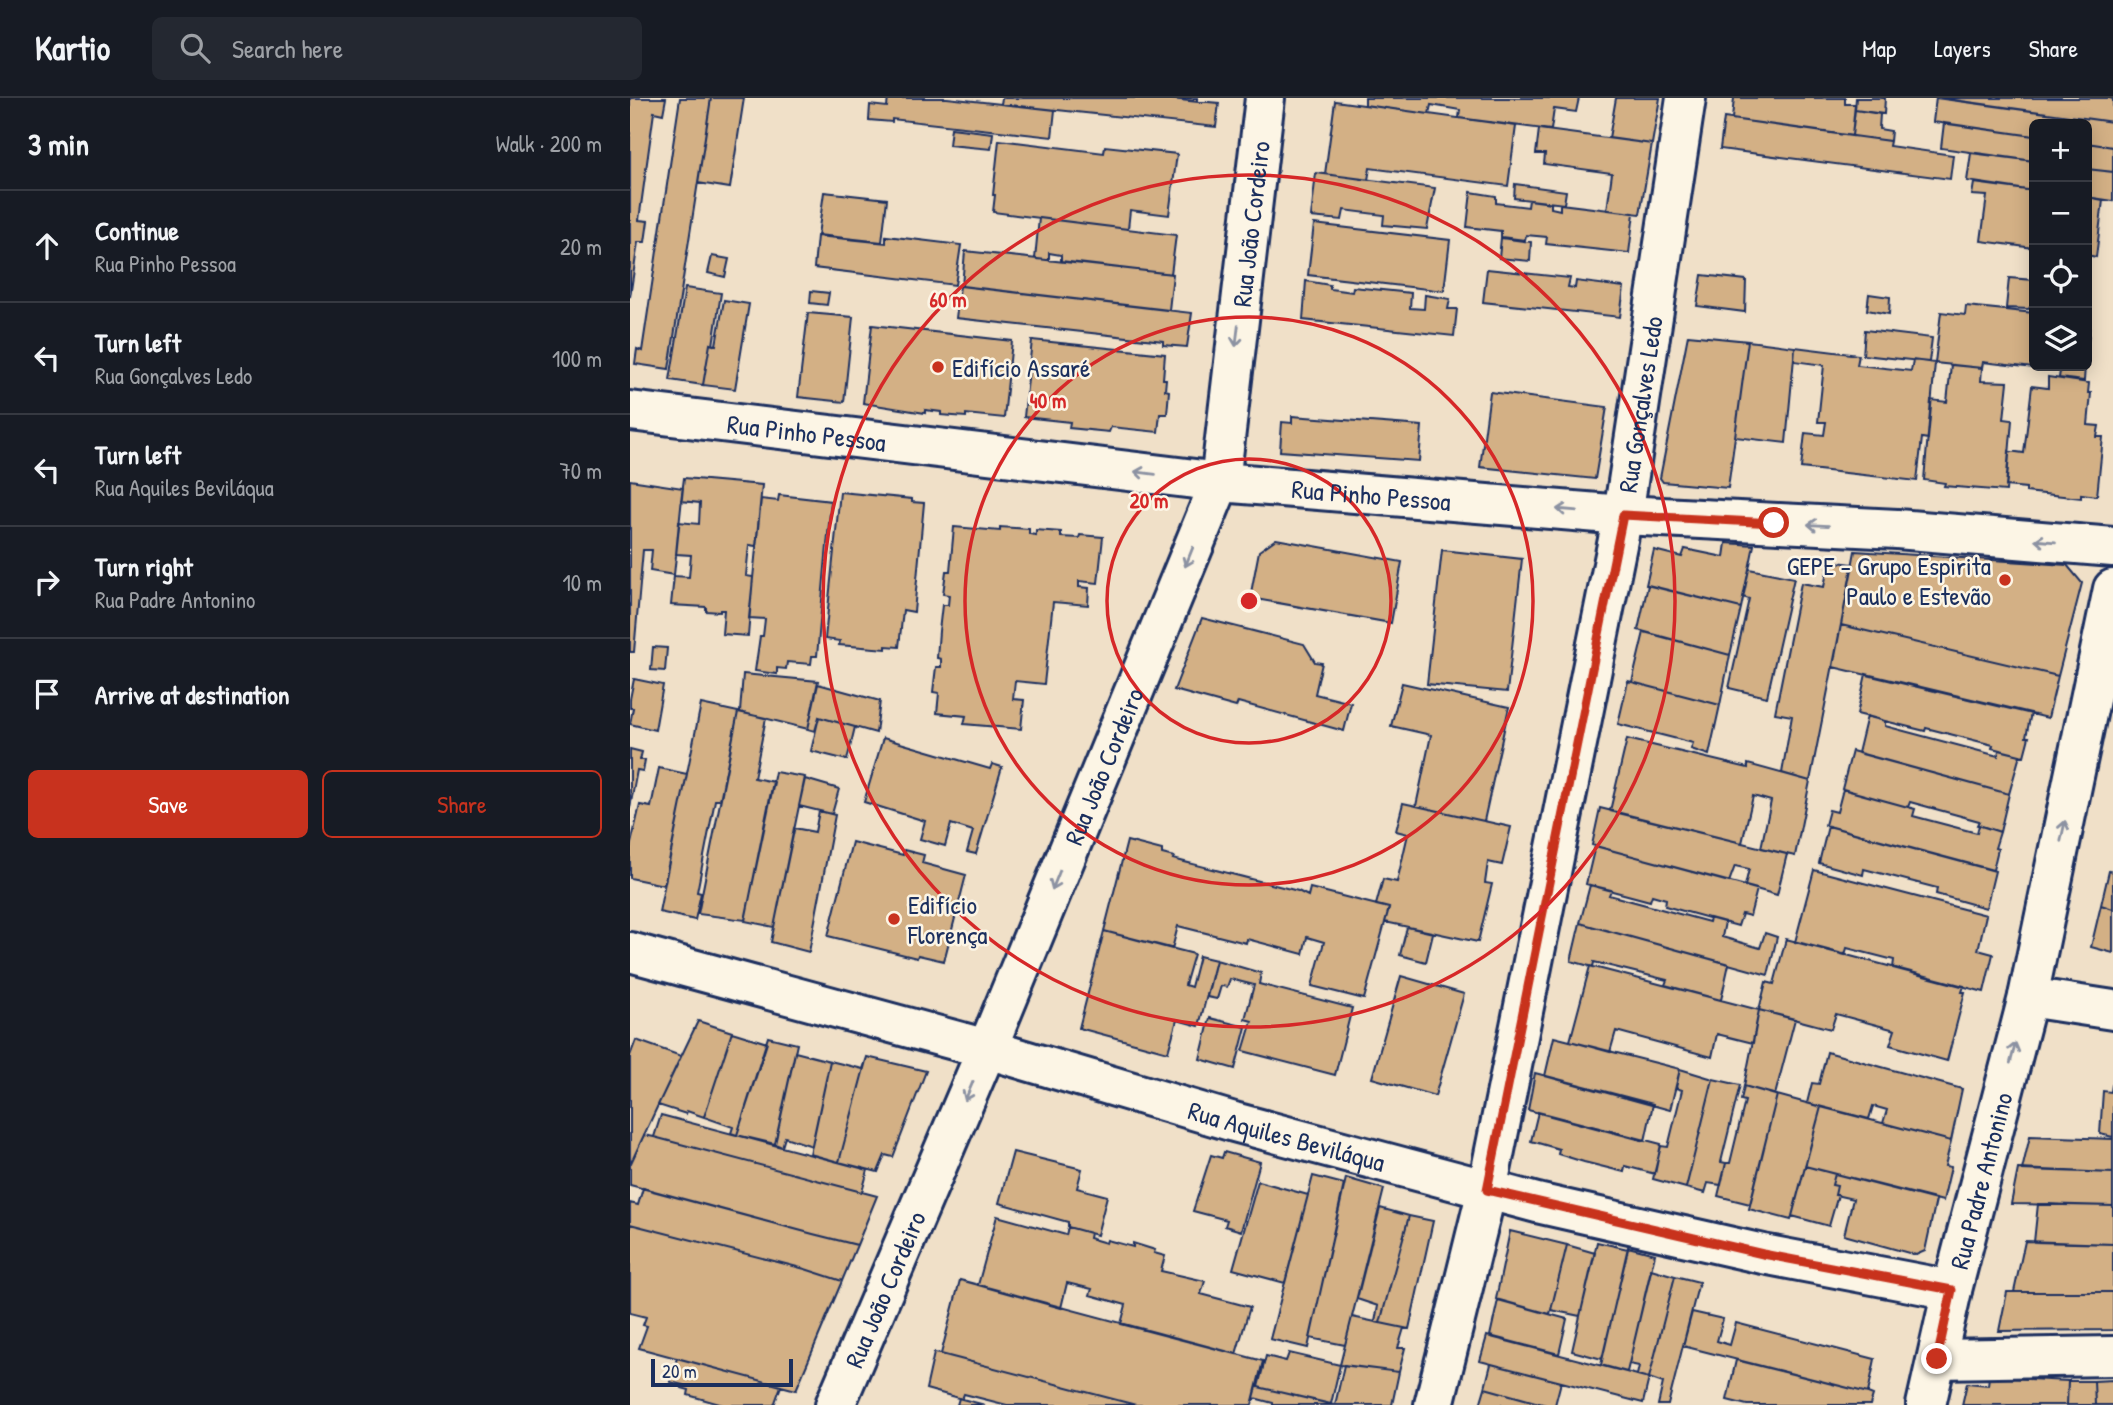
<!DOCTYPE html>
<meta charset="utf-8">
<style>
body{margin:0;font-family:"Patrick Hand",sans-serif;background:#242831;color:#f1f3f6}
.controls{position:absolute;right:21px;top:21px;display:grid;overflow:hidden;border-radius:10px;box-shadow:0 4px 18px #0003}
.controls button{width:63px;height:63px;display:grid;place-items:center;padding:0;border:0;border-bottom:2px solid #363941;background:#171b24;color:#f1f3f6;font:35px sans-serif}
.scale{position:absolute;left:21px;bottom:18px;width:142px;box-sizing:border-box;padding-left:7px;border:4px solid #1b2f5e;border-top:0;font-size:19px;line-height:24px;white-space:nowrap;color:#1b2f5e;-webkit-text-stroke:5px #fcf5e5;paint-order:stroke}
.stop{position:absolute;width:21px;height:21px;margin:-16px;border:5px solid #c8321e;border-radius:50%;background:#fff}
.stop.end{background:#c8321e;border-color:#fff;box-shadow:0 2px 7px #0008}
.list{margin:0;padding:0;list-style:none}
h2{display:flex;justify-content:space-between;align-items:center;height:91px;margin:0;padding:0 28px;font-size:30px}
h2 small{font-size:23px;font-weight:400;color:#9ea1a6}
.list li{display:grid;grid-template-columns:46px 1fr auto;gap:21px;align-items:center;box-sizing:border-box;height:112px;padding:0 28px;border-top:2px solid #363941}
.list b{display:block;font-size:26px;white-space:nowrap}
.list p{margin:0;font-size:23px;white-space:nowrap;color:#9ea1a6}
.list em{font-size:23px;font-style:normal;color:#9ea1a6}
.actions{display:flex;gap:14px;padding:21px 28px}
.actions a{flex:1;padding:16px 0;border:2px solid #c8321e;border-radius:10px;text-align:center;font-size:24px;color:#c8321e}
.actions .main{background:#c8321e;color:#fff}
.icon{flex:none;width:38px;height:38px;fill:none;stroke:currentColor;stroke-width:2;stroke-linecap:round;stroke-linejoin:round}
.map{position:relative;flex:none;width:1483px;height:1307px;overflow:hidden}
header{display:flex;align-items:center;gap:42px;box-sizing:border-box;height:98px;padding:0 35px;background:#171b24;border-bottom:2px solid #363941}
header strong{font-size:33px}
nav{display:flex;gap:38px;margin-inline-start:auto;font-size:24px}
.search{width:490px;height:63px;background:#242831;display:flex;align-items:center;gap:18px;box-sizing:border-box;padding:0 24px;border-radius:10px;color:#9ea1a6;font-size:26px}
main{display:flex}
aside{flex:1;background:#171b24}
.map>svg:first-child{display:block}
.building{fill:#d3b085;stroke:#1b2f5e;stroke-width:2}
.lines{fill:none;stroke-linecap:round;stroke-linejoin:round}
.minor-casing{stroke:#1b2f5e;stroke-width:44}
.minor{stroke:#fcf5e5;stroke-width:38}
.oneway{stroke:#8c92a2}
.route{stroke:#c8321e;stroke-width:9}
.ring{fill:none;stroke:#d62828;stroke-width:3.5}
.poi-dot{fill:#c8321e;stroke:#fcf5e5;stroke-width:2.5}
.labels{text-anchor:middle;dominant-baseline:central;stroke-width:5;stroke-linejoin:round;paint-order:stroke}
.street-label{font-size:26px;fill:#1b2f5e;stroke:#fcf5e5}
.poi-label{font-size:26px;fill:#1b2f5e;stroke:#fcf5e5;text-anchor:start}
.centre{fill:#d62828;stroke:#fcf5e5;stroke-width:3.5}
.ring-label{font-size:21px;text-anchor:middle;font-weight:bold;fill:#d62828;stroke:#fcf5e5;stroke-width:5;stroke-linejoin:round;paint-order:stroke}
</style>
<header>
<strong>Kartio</strong>
<div class="search"><svg class="icon" aria-label="search" viewBox="0 0 24 24"><circle cx="10" cy="10" r="6"/><path d="M15 15l6 6"/></svg>Search here</div>
<nav><a>Map</a><a>Layers</a><a>Share</a></nav>
</header>
<main>
<aside>
<h2>3 min<small>Walk · 200 m</small></h2>
<ul class="list">
<li><svg class="icon" aria-label="ahead" viewBox="0 0 24 24"><path d="M12 20V5M6 11l6-6 6 6"/></svg><div><b>Continue</b><p>Rua Pinho Pessoa</p></div><em>20 m</em></li>
<li><svg class="icon" aria-label="left" viewBox="0 0 24 24"><path d="M17 20v-9H6M10 6l-5 5 5 5"/></svg><div><b>Turn left</b><p>Rua Gonçalves Ledo</p></div><em>100 m</em></li>
<li><svg class="icon" aria-label="left" viewBox="0 0 24 24"><path d="M17 20v-9H6M10 6l-5 5 5 5"/></svg><div><b>Turn left</b><p>Rua Aquiles Beviláqua</p></div><em>70 m</em></li>
<li><svg class="icon" aria-label="right" viewBox="0 0 24 24"><path d="M7 20v-9h11M14 6l5 5-5 5"/></svg><div><b>Turn right</b><p>Rua Padre Antonino</p></div><em>10 m</em></li>
<li><svg class="icon" aria-label="arrive" viewBox="0 0 24 24"><path d="M6 21V4h12l-3 4 3 4H6"/></svg><div><b>Arrive at destination</b></div></li>
</ul>
<div class="actions"><a class="main">Save</a><a>Share</a></div>
</aside>
<div class="map">
<svg width="1483" height="1307" viewBox="0 0 1483 1307">
<rect width="100%" height="100%" fill="#f0e0c8"/>
<filter id="ink" filterUnits="userSpaceOnUse"><feTurbulence type="fractalNoise" baseFrequency=".0143" numOctaves="2"/><feDisplacementMap in="SourceGraphic" scale="14" xChannelSelector="R" yChannelSelector="G"/><feConvolveMatrix kernelMatrix="1 2 1 2 8 2 1 2 1" color-interpolation-filters="sRGB"/></filter>
<g filter="url(#ink)">
<!-- building -->
<path class="building" d="M0,0H36L33,16L24,14L9,122L18,123L15,144H8L0,199Z
M50,0H81L39,271L5,266L7,251L12,253Z
M81,0H114L100,90L68,85Z
M258,0H317L425,12L422,39L262,21V24L239,22L240,7L257,9Z
M372,0H532L589,5L586,29L371,6Z
M532,0H567V4Z
M735,0H949L946,14L924,11L921,32L829,20L830,12L801,7L799,16L735,7Z
M986,0H1030L1022,46L979,40Z
M1104,0H1215V6H1225L1222,38L1102,21Z
M1226,0H1255L1254,16L1225,12Z
M1306,0L1483,24V49L1457,45V26H1404V38L1303,24Z
M1310,0H1479L1483,1V24Z
M705,3L886,28L878,88L740,70L738,82L695,76Z
M1225,12L1250,16L1249,31L1261,33L1260,43L1222,38Z
M1094,20L1260,43L1259,48L1323,57L1320,81L1090,51Z
M1314,25L1404,38V63L1311,50Z
M321,30L363,35L361,51L319,47Z
M909,31L1022,46L1010,116L977,112L982,75L914,66L915,56H906Z
M369,42L474,55L475,48L547,56L539,117L500,112L498,131L363,114L365,97H363Z
M1457,45L1483,49V74L1457,71Z
M1341,55L1404,63V93L1337,83Z
M1457,71L1483,74V103L1457,99Z
M686,75L805,90L797,131L753,127L754,117L714,112L712,122L681,119Z
M1344,85L1404,93V150L1351,143L1357,98L1342,97Z
M885,86L936,93L934,106L884,100Z
M194,94L257,101L252,144L188,137Z
M841,94L866,98V105L898,109L899,102L921,105V110L930,112V106L1004,115L999,155L916,146L917,139L896,137L895,142L871,139V133L837,129Z
M1457,99L1473,102L1466,159L1457,157Z
M409,120L546,137L541,176L431,163V157L419,155V162L405,161Z
M684,126L820,142L814,193L678,177Z
M187,138L256,145V138L331,147L325,187L184,170Z
M871,140L901,144L900,163L869,160Z
M335,153L543,176L539,212L332,188Z
M82,158L99,161L95,179L78,175Z
M857,171L940,180L938,189L945,190L946,183L994,189L990,219L853,204Z
M1072,177L1116,182L1115,214L1067,208Z
M1379,180L1404,182V209H1400L1399,211L1376,210Z
M676,183L700,187V191L722,194L723,189L781,195L780,210L794,211L795,197L820,201L818,211H827L824,238L673,222Z
M330,188L562,215L557,249L533,247V243L326,220Z
M55,190L91,195L83,247L80,246L73,287L40,282Z
M181,193L199,195L197,207L180,205Z
M1239,196L1260,199L1259,216L1237,212Z
M94,202L119,206L105,291L73,287L80,246L86,247Z
M1336,208L1404,215V268H1455L1454,283L1429,280L1430,273L1353,264L1352,270L1305,265L1311,214L1335,217Z
M178,215L223,219L214,304L168,299Z
M1457,221L1460,222L1457,254Z
M242,227L382,243L374,320L336,316V319L311,317V314L295,312V315L233,305Z
M1235,232L1302,240L1299,264L1233,257Z
M1058,237L1118,243L1098,390L1033,384L1030,380Z
M402,242L535,256L533,281H536L535,292L539,293L537,316H530L528,334L481,329L479,334L439,330L440,324L394,319Z
M1118,243L1165,249L1156,345L1105,339Z
M1165,249L1229,257L1227,267L1281,273L1283,262L1305,265L1298,341L1292,340L1287,383L1171,370L1175,335L1194,337L1196,324H1188L1194,267L1164,263Z
M1321,267L1352,270L1351,283L1378,284L1374,321L1382,322L1376,393L1314,388L1315,385L1294,382L1301,302L1317,304Z
M1418,279L1459,285L1458,295H1461L1458,327L1469,328L1467,339H1473L1467,398L1451,396V400L1396,394V390L1376,388L1379,353L1394,355L1402,288L1418,290Z
M860,294L977,309L965,381L850,369Z
M662,318L792,328L789,363L650,353L652,324L662,325Z
M54,380L132,387L126,448L119,447L116,478L123,479L118,538L92,536L94,512H90V514L76,513V509L41,507L44,478L59,479L61,457L46,456L49,424L69,426L70,405L51,403Z
M0,382L53,390L44,477L20,473L22,452H13L4,554H0Z
M210,394L282,401V404L294,405L284,514L273,512L269,549L256,548V551L209,547L210,543L195,541Z
M149,397L201,403L187,558H182L181,566L157,564L156,571L147,570V576L125,573L130,538H133L135,521L119,520L131,401L148,403Z
M324,429L370,433V429L399,431V436L406,437V432L431,434V439L449,440L450,437L473,439L468,485L449,483V489L459,490L458,507L423,504L414,586L385,583L383,601L394,602L391,631L334,626L336,618L307,615L309,595L303,594L306,569H311V561L307,560L309,533L312,507H318L319,497L313,496L316,473H320Z
M646,441L772,464L761,525L620,500L629,453Z
M1096,445L1124,447L1111,510L1016,487L1024,452L1052,459L1055,451L1094,459Z
M812,452L892,461L877,594L797,586Z
M1225,453L1437,467L1452,485L1428,578L1211,527Z
M1199,463L1223,466L1180,683L1152,675L1162,618L1145,615L1171,485L1194,489Z
M1119,471L1164,480L1137,599L1099,590L1119,501L1113,499Z
M1018,487L1111,510L1100,557L1008,532Z
M572,520L674,546L685,564L692,565L685,596L721,605L714,633L608,604L606,609L544,592Z
M1211,527L1428,578L1418,620L1203,569Z
M1014,534L1100,557L1090,607L1002,584Z
M23,549L37,550L35,573L21,572Z
M113,576L188,583L178,631L110,614Z
M1236,576L1401,615L1396,639H1399L1394,658L1362,650L1363,647L1296,630L1295,633L1227,616Z
M4,581L33,587L25,632L0,626L3,610H0V601Z
M998,583L1090,607L1079,657L1061,651L1063,645L988,626Z
M772,585L879,609L854,723L786,708L801,637L761,628Z
M188,586L250,603L246,635L189,619L185,633L178,631Z
M71,606L108,614L90,702H85L67,794L71,795L65,822L29,814Z
M108,614L136,620L124,680L144,684L115,822L68,816Z
M1237,618L1255,623V628L1368,658L1369,652L1390,657L1379,696L1228,655Z
M189,619L225,629L217,662L181,653Z
M253,640L360,671L362,666L372,669L346,756L337,754L343,733L321,726L315,748L290,741L295,723L234,704Z
M997,641L1118,670V666L1180,683L1165,758L1131,750L1141,703L1123,698L1112,745L980,713Z
M0,651L12,654L10,662H15L13,673L7,672L0,710Z
M1222,653L1379,696L1370,734L1347,727L1349,723L1280,704L1278,709L1212,691Z
M29,670L57,676L34,787L0,780V750L10,707L21,709Z
M145,674L175,679L144,829L115,823Z
M175,681L209,691L202,716L169,708Z
M1213,691L1285,711L1283,718L1347,735L1349,727L1370,734L1365,750L1368,751L1363,772L1195,727L1199,712L1207,714Z
M773,705L881,729L872,767L858,764L855,785L862,786L848,844L755,824L759,810L746,807L753,781L767,784L778,736L766,733Z
M970,710L1157,756L1147,797L1115,788L1119,771L1105,768L1099,784L962,747Z
M189,713L205,717L179,854L141,844L164,730L185,734Z
M1198,728L1365,773L1356,810L1306,796L1307,790L1234,771L1233,777L1189,765Z
M497,743L532,752V756L544,759L543,761L668,793L678,798L680,790L759,810L734,901L682,888L694,844L677,839L673,856L617,841L616,845L548,828L542,851L474,833Z
M222,744L273,757L274,752L294,757L292,765L336,777L314,863L288,857L287,860L198,838Z
M965,748L1127,791L1120,818L1112,816L1108,828L1035,808L1036,801L1022,797L1020,803L956,786Z
M1184,772L1356,817L1348,852L1363,856L1354,894L1263,870L1264,862L1217,850L1215,857L1165,844Z
M1479,773L1483,774V811L1471,807Z
M960,787L981,792L979,797L1079,824L1080,820L1095,824L1092,839L1130,850L1135,835L1147,839L1138,877L950,825Z
M1471,807L1483,811V855L1461,849Z
M950,825L1099,866L1091,902L1035,887L1037,882L964,864L963,869L941,863Z
M777,829L803,835L796,864L770,857Z
M474,833L564,856L555,887L561,889L569,858L586,862L569,928L547,922L538,954L449,930Z
M1156,841L1334,888L1332,894H1335L1317,963L1260,947L1265,932L1206,916L1201,931L1129,912L1136,884L1144,886Z
M586,862L631,875L629,886L722,910L705,977L613,953L622,923L615,921L624,887L600,881L597,889L591,888L587,901L577,899Z
M960,868L1129,912L1123,945L1087,936L1082,959L986,933L980,954L940,943Z
M771,878L834,896L805,998L742,980Z
M1129,912L1165,921L1145,997L1114,988Z
M580,920L616,929L605,971L570,961Z
M68,923L102,934L74,1019L57,1013L56,1016L28,1007Z
M102,934L137,945L107,1037L101,1035L103,1029L74,1019Z
M138,939L167,946L145,1046L107,1037Z
M924,939L1050,971L1040,1012L915,978Z
M6,942L51,958L0,1067V958Z
M165,954L200,963L182,1048L155,1039L152,1049L145,1046Z
M1197,954L1332,991L1321,1043L1253,1025L1257,1012L1243,1008L1239,1021L1177,1005L1182,985L1189,986Z
M237,959L209,1064L180,1056L200,963L233,971Z
M237,959L296,973L263,1059L255,1057L248,1074L209,1064Z
M1050,971L1083,981L1056,1090L1023,1081L1031,1048L1038,1049L1052,992L1046,990Z
M905,975L1023,1006L1015,1043L898,1012Z
M1083,981L1110,987L1091,1064L1096,1065L1091,1087L1078,1085L1075,1095L1056,1090Z
M1482,987H1483V1039L1470,1036L1473,993L1481,994Z
M1114,988L1147,997L1120,1106L1088,1098L1096,1065H1100L1115,1003L1111,1002Z
M1147,997L1191,1009L1161,1122L1119,1111Z
M1191,1009L1321,1043L1315,1068L1321,1069L1313,1103L1175,1068Z
M908,1014L1031,1046L1025,1076L995,1068L994,1074L954,1064L928,1056L929,1051L901,1043Z
M31,1017L238,1072L232,1094L24,1039Z
M14,1037L24,1039L247,1098L227,1147L183,1136L0,1087V1067Z
M1400,1038L1483,1041V1075L1392,1072Z
M383,1054L452,1071L447,1090L477,1098L467,1137L438,1129V1124L369,1105Z
M594,1054L630,1064L611,1133L595,1128L597,1122L563,1113L581,1057L592,1060Z
M1175,1068L1205,1076L1202,1087L1207,1088L1205,1097H1208L1199,1128L1162,1118Z
M1388,1071L1483,1075V1108L1381,1106Z
M1205,1076L1306,1102L1295,1153L1286,1157L1214,1137L1223,1101L1205,1097L1207,1088L1202,1087Z
M683,1078L714,1086L678,1250L640,1241Z
M716,1080L754,1091L715,1247L680,1240Z
M628,1083L678,1097L655,1185L603,1171Z
M13,1090L183,1136L227,1147L212,1183L175,1171L0,1126V1105L8,1107Z
M1408,1106L1483,1108V1146L1404,1144Z
M750,1110L779,1118L750,1225L745,1224L748,1208L727,1201Z
M367,1118L436,1137L438,1129L460,1135L459,1140L476,1145L477,1142L503,1149V1145L525,1152L524,1155L535,1158L531,1173L575,1183L571,1196L620,1209L606,1256L491,1226L496,1207L460,1197L462,1191L437,1185L431,1210L348,1187Z
M779,1118L803,1123L779,1231L750,1225Z
M0,1126L175,1171L212,1183L166,1292L9,1250L17,1228L13,1227L16,1219L0,1215Z
M880,1133L937,1147L920,1216L866,1201Z
M1395,1143L1483,1146V1194H1384Z
M967,1144L998,1151L972,1261L942,1253Z
M937,1147L965,1155L950,1218L921,1212Z
M998,1149L1025,1156L997,1274L971,1267Z
M1021,1171L1045,1178L1019,1280L1007,1277L1009,1268L999,1266Z
M1045,1178L1069,1184L1038,1307H1028L1033,1285L1019,1280Z
M330,1182L633,1263L622,1307H506L311,1256Z
M1377,1194H1483V1232L1369,1233Z
M868,1202L937,1221L929,1256L860,1238Z
M1062,1214L1093,1221L1087,1243L1100,1247L1106,1225L1245,1261L1238,1295L1053,1248Z
M722,1219L774,1230L768,1250H775L769,1274L710,1267Z
M857,1238L1019,1280L1013,1305L850,1263Z
M304,1255L311,1256L506,1307H377L334,1296L332,1301L296,1291Z
M659,1255L710,1267L701,1306L628,1289L636,1258L656,1263Z
M47,1260L151,1288L144,1307H93L58,1297L59,1292L52,1290L53,1287L40,1284Z
M1106,1262L1238,1295L1243,1297L1240,1307H1117L1097,1302Z
M861,1266L931,1284L925,1307H916L855,1290Z
M714,1267L769,1274L762,1307H705Z
M1359,1279L1438,1283L1437,1307H1332L1337,1285L1358,1287Z
M1483,1282V1307H1465L1464,1283Z
M1438,1283H1464L1465,1307H1437Z
M627,1289H628L704,1307H643V1305L624,1300Z
M855,1290L916,1307H850Z
M329,1300L332,1301L355,1307H327Z"/>
<g class="lines">
<defs>
<g id="minor">
<path id="s1" d="M0,313L590,384L993,417L1267,431L1483,449"/>
<path id="s2" d="M0,854L357,951L604,1024L907,1105L1133,1156L1322,1192"/>
<path d="M1398,899L1483,912"/>
<path d="M1307,1261L1483,1258"/>
<path id="s3" d="M205,1307L357,951L590,384L635,0"/>
<path id="s4" d="M804,1307L857,1092L993,417L1056,0"/>
<path id="s5" d="M1296,1307L1322,1192L1398,899L1483,491"/>
</g>
</defs>
<!-- minor casing -->
<use href="#minor" class="minor-casing"/>
<!-- minor -->
<use href="#minor" class="minor"/>
</g>
<!-- one-way arrows -->
<defs><path id="oneway-shaft" d="M-6 0H5M1.5-3L5.5 0L1.5 3" fill="none" stroke-width="1.6" stroke-linecap="round" stroke-linejoin="round" transform="scale(1.75)"/></defs>
<g class="oneway">
<use href="#oneway-shaft" transform="translate(607 238) rotate(97)"/>
<use href="#oneway-shaft" transform="translate(515 375) rotate(-173)"/>
<use href="#oneway-shaft" transform="translate(937 412) rotate(-175)"/>
<use href="#oneway-shaft" transform="translate(1188 427) rotate(-177)"/>
<use href="#oneway-shaft" transform="translate(1415 443) rotate(-175)"/>
<use href="#oneway-shaft" transform="translate(559 459) rotate(112)"/>
<use href="#oneway-shaft" transform="translate(1433 733) rotate(-78)"/>
<use href="#oneway-shaft" transform="translate(426 782) rotate(112)"/>
<use href="#oneway-shaft" transform="translate(1383 955) rotate(-75)"/>
<use href="#oneway-shaft" transform="translate(339 993) rotate(113)"/>
</g>
</g>
<g class="lines" filter="url(#ink)">
<!-- route -->
<path class="route" d="M1144,425L993,417L857,1092L1133,1156L1322,1192L1307,1261"/>
</g>
<!-- distance rings -->
<g class="ring">
<circle cx="619" cy="503" r="142"/>
<circle cx="619" cy="503" r="284"/>
<circle cx="619" cy="503" r="426"/>
</g>
<!-- markers -->
<g class="poi-dot">
<circle cx="308" cy="269" r="7"/>
<circle cx="1375" cy="482" r="7"/>
<circle cx="264" cy="821" r="7"/>
</g>
<g class="labels">
<!-- street labels -->
<g class="street-label">
<text stroke="none"><textPath href="#s3" startOffset="1260">Rua João Cordeiro</textPath></text>
<text stroke="none"><textPath href="#s4" startOffset="1022">Rua Gonçalves Ledo</textPath></text>
<text stroke="none"><textPath href="#s1" startOffset="178">Rua Pinho Pessoa</textPath></text>
<text stroke="none"><textPath href="#s1" startOffset="746">Rua Pinho Pessoa</textPath></text>
<text stroke="none"><textPath href="#s3" startOffset="693">Rua João Cordeiro</textPath></text>
<text stroke="none"><textPath href="#s2" startOffset="682">Rua Aquiles Beviláqua</textPath></text>
<text stroke="none"><textPath href="#s5" startOffset="231">Rua Padre Antonino</textPath></text>
<text stroke="none"><textPath href="#s3" startOffset="126">Rua João Cordeiro</textPath></text>
</g>
<!-- poi labels -->
<g class="poi-label">
<text x="322" y="269">Edifício Assaré</text>
<text x="1361" y="467" text-anchor="end">GEPE - Grupo Espirita<tspan x="1361" dy="30">Paulo e Estevão</tspan></text>
<text x="278" y="806">Edifício<tspan x="278" dy="30">Florença</tspan></text>
</g>
</g>
<circle cx="619" cy="503" r="10" class="centre"/>
<g class="ring-label">
<text x="318" y="209">60 m</text>
<text x="418" y="310">40 m</text>
<text x="519" y="410">20 m</text>
</g>
</svg>
<div class="controls">
<button>+</button>
<button>−</button>
<button><svg class="icon" aria-label="locate" viewBox="0 0 24 24"><circle cx="12" cy="12" r="6"/><path d="M12 2v4M12 18v4M2 12h4M18 12h4"/></svg></button>
<button><svg class="icon" aria-label="layers" viewBox="0 0 24 24"><path d="M12 4l9 5-9 5-9-5zM3 14l9 5 9-5"/></svg></button>
</div>
<div class="scale">20 m</div>
<div class="stop" style="left:1144px;top:425px"></div>
<div class="stop end" style="left:1307px;top:1261px"></div>
</div>
</main>
